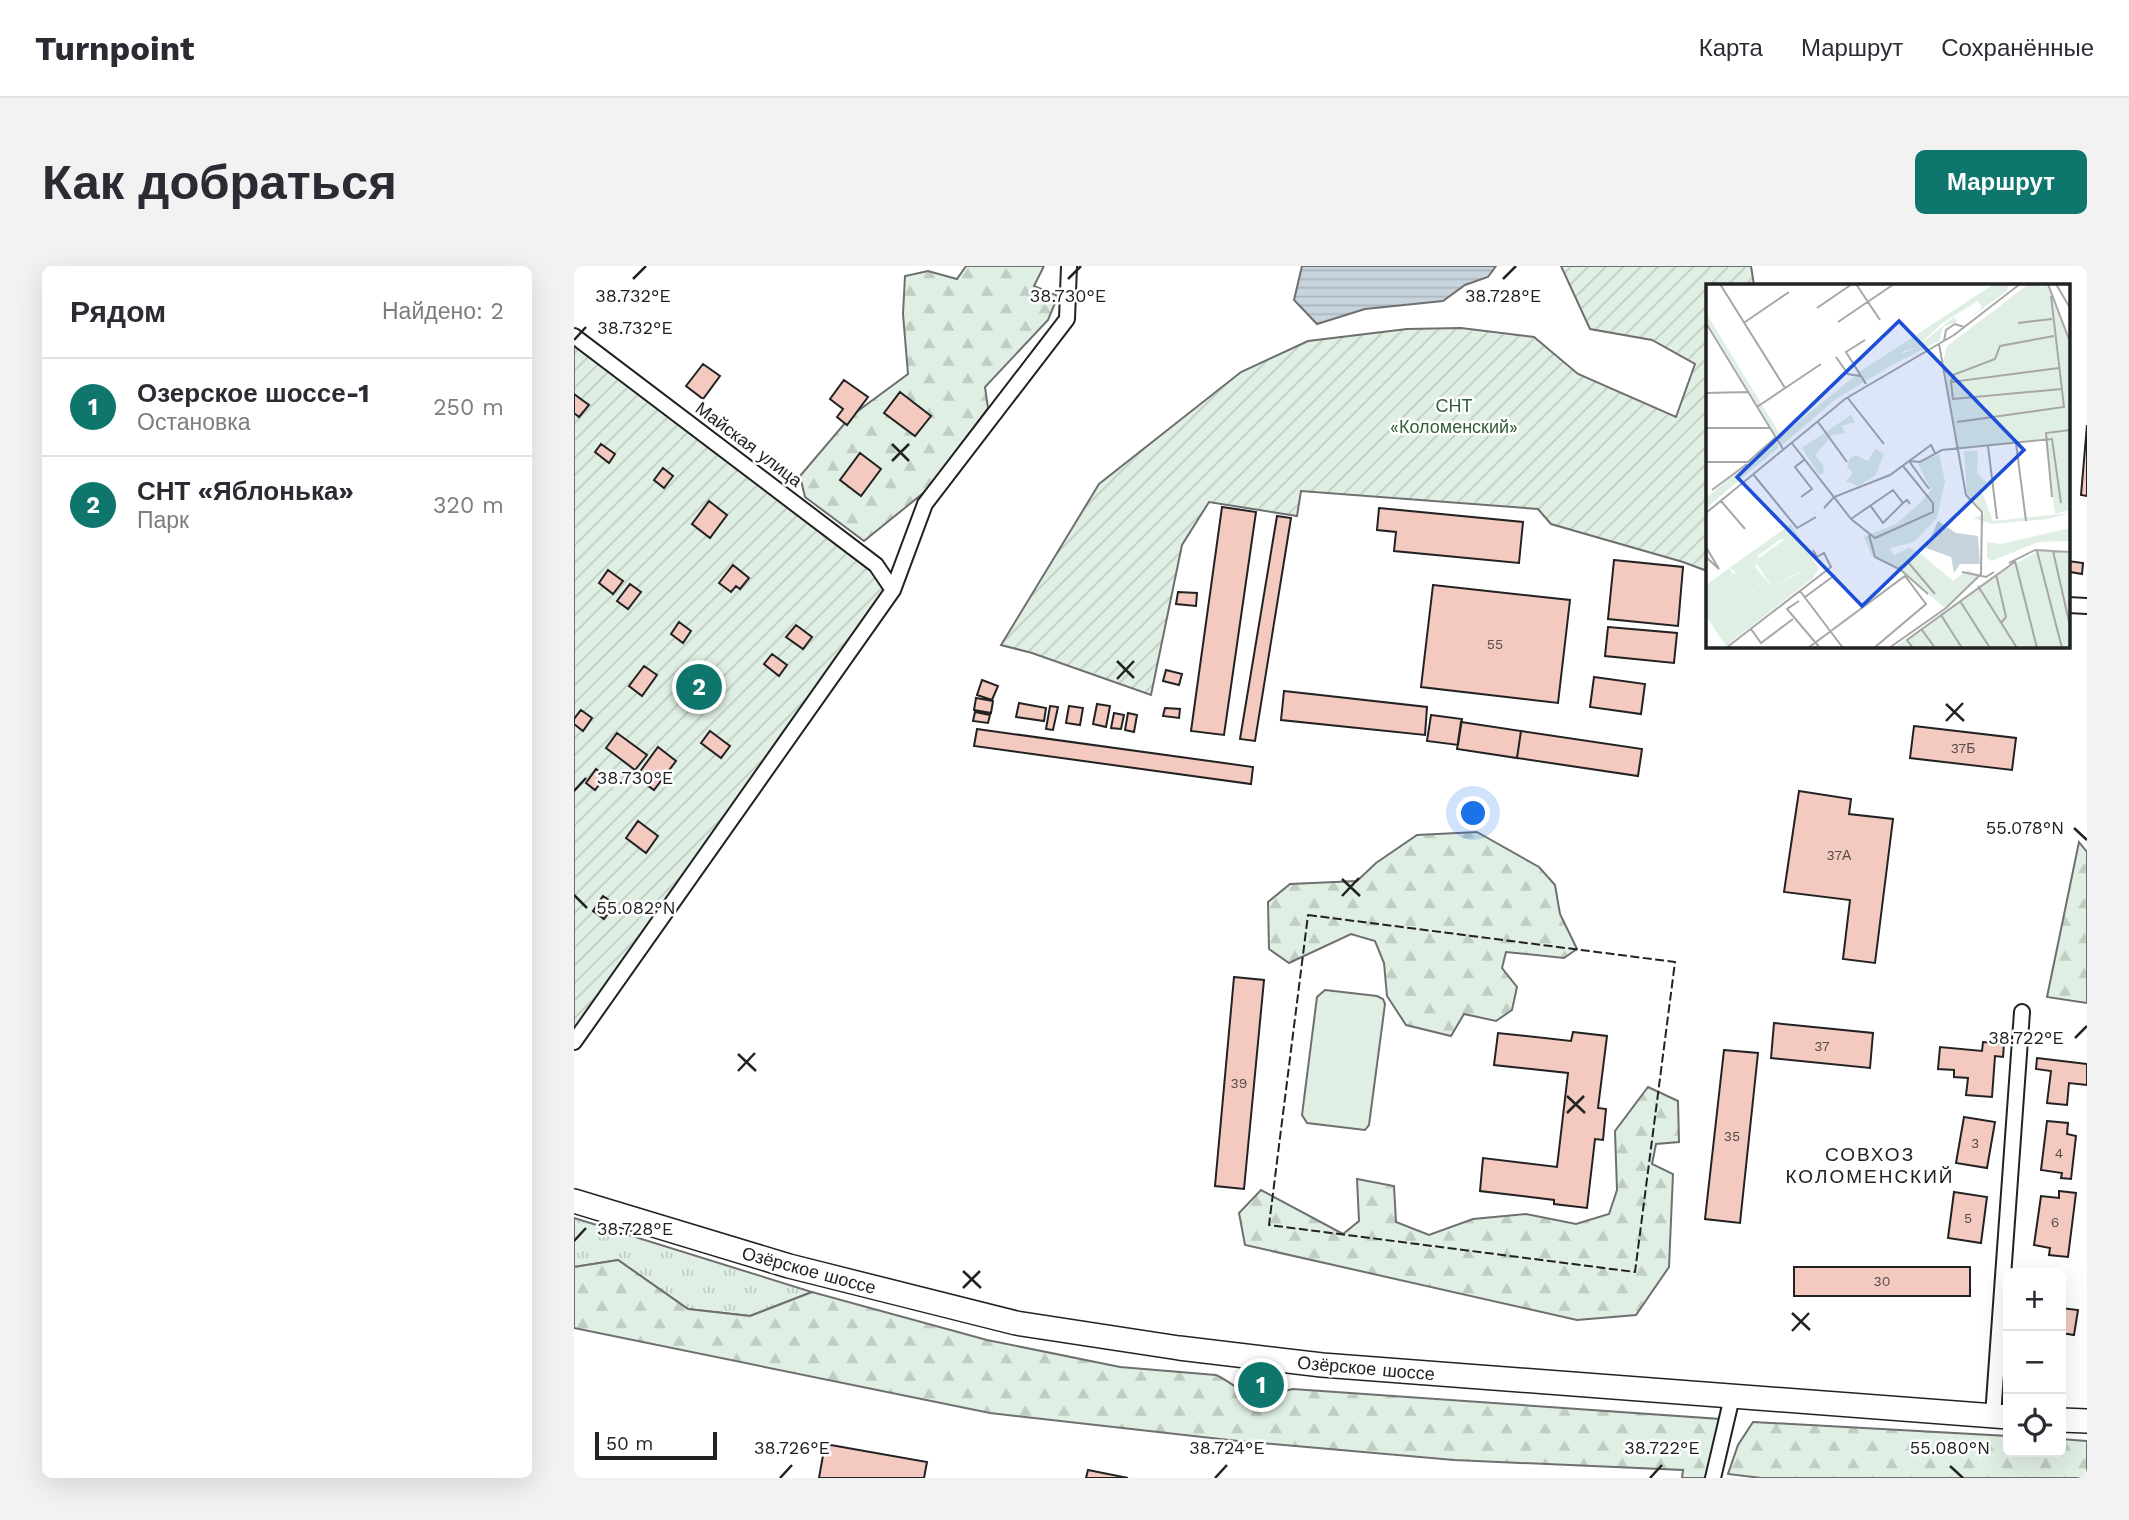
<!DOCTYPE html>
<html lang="ru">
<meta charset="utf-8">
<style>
body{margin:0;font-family:"Work Sans",sans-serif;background:#f2f2f3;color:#2b2b33}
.controls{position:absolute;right:21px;bottom:21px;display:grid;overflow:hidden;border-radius:10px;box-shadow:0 7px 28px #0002}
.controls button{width:63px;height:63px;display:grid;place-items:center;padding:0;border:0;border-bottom:2px solid #e1e1e2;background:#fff;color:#2b2b33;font:35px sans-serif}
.scale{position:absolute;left:21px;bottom:18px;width:122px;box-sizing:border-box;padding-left:7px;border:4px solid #222;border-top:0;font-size:19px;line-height:24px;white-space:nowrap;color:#222;-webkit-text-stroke:5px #fff;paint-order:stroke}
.you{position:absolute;left:900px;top:548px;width:24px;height:24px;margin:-18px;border:5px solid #fff;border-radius:50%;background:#1a73e8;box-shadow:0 0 0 10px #1a73e833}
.badge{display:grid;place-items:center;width:46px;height:46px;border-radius:50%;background:#0f766e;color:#fff;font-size:23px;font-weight:700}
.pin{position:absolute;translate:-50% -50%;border:4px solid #fff;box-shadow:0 2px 7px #0006}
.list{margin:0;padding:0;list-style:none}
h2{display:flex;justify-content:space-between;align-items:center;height:91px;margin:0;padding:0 28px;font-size:30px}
h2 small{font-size:23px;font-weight:400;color:#7c7c81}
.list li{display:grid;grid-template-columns:46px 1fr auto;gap:21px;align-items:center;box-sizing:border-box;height:98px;padding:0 28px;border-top:2px solid #e1e1e2}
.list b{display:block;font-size:26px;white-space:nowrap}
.list p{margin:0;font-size:23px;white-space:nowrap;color:#7c7c81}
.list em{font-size:23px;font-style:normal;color:#7c7c81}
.icon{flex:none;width:38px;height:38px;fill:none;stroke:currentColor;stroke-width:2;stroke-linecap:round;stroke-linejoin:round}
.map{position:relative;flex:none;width:1513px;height:1212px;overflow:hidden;border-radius:10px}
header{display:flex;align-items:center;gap:42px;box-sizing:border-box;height:98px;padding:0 35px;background:#fff;border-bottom:2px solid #e1e1e2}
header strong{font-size:33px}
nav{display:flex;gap:38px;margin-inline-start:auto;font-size:24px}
.intro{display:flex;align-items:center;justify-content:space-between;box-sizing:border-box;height:168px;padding:0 42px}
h1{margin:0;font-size:49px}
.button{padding:18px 32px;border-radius:10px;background:#0f766e;color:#fff;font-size:24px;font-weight:700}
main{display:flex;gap:42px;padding:0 42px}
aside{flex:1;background:#fff;border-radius:10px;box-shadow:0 7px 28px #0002}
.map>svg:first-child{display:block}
.grass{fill:url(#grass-tufts);stroke:#6f6f6f;stroke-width:2}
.forest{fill:url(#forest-firs);stroke:#6f6f6f;stroke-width:2}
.park{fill:#e0efe3;stroke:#6f6f6f;stroke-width:2}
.garden{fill:url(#garden-furrows);stroke:#6f6f6f;stroke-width:2}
.water{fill:url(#water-rules);stroke:#6f6f6f;stroke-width:2}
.building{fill:#f3c9c0;stroke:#222;stroke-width:2}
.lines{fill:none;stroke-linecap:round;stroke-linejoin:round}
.minor-casing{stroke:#222;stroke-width:18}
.primary-casing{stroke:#222;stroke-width:26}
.minor{stroke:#fff;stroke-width:14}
.primary{stroke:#fff;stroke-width:23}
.fence{stroke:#222;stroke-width:2;stroke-dasharray:9 3.5;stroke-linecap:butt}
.ticks{fill:none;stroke:#222;stroke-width:2.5}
.labels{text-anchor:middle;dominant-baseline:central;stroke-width:5;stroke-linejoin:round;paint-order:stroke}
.number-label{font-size:14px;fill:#564c4a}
.park-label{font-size:18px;fill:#2f5e38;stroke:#fff}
.street-label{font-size:18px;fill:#222;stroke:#fff}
.neighbourhood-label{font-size:19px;letter-spacing:2px;fill:#222;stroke:#fff}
.inset-road{fill:none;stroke:#a7a7a7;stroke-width:2}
.view{fill:#1d4ed8;fill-opacity:0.15;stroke:#1d4ed8;stroke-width:3.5}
.inset-edge{fill:none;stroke:#222;stroke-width:3.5}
.ticks-label{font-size:18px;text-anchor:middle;fill:#222;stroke:#fff;stroke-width:5;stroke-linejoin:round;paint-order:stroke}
</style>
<header>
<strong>Turnpoint</strong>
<nav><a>Карта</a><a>Маршрут</a><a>Сохранённые</a></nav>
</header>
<div class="intro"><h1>Как добраться</h1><a class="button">Маршрут</a></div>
<main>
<aside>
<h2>Рядом<small>Найдено: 2</small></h2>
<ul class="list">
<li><span class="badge">1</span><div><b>Озерское шоссе-1</b><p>Остановка</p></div><em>250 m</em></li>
<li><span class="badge">2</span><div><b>СНТ «Яблонька»</b><p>Парк</p></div><em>320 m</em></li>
</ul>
</aside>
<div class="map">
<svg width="1513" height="1212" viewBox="0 0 1513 1212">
<defs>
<pattern id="grass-tufts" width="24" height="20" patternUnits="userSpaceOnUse" patternTransform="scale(1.75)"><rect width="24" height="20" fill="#e0efe3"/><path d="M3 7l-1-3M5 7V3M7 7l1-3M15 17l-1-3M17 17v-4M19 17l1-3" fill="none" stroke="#c0cdc2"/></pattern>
<pattern id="forest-firs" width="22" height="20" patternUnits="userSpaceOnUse" patternTransform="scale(1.75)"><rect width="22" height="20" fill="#e0efe3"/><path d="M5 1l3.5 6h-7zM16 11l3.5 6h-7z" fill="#c0cdc2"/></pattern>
<pattern id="garden-furrows" width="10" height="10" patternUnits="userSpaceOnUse" patternTransform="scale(1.75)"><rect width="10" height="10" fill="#e0efe3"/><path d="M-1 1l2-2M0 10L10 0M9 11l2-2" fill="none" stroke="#c0cdc2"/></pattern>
<pattern id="water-rules" width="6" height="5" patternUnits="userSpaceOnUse" patternTransform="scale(1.75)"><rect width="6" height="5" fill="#c7d3dd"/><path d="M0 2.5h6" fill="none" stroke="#abb5bd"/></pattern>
</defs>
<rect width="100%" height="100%" fill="#fff"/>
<!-- grass -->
<path class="grass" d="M0,952L238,1026L176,1050L114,1043L44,994L0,1001Z"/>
<!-- forest -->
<path class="forest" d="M392,0H470L460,20L484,30L474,54L411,121L414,142L353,224L290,275L231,231L226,210L277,150L334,108L329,48L331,10L354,5L383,13Z
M903,566L965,601L981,619L986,648L1003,683L990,692L932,686L928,702L943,721L938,744L922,755L890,748L877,770L832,759L813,730L810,697L801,675L777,668L715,697L695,683L694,636L716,618L783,615L802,597L843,569Z
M1505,576L1513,586V737L1473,731Z
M1074,821L1104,835L1105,876L1082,878L1078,898L1099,908L1095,1001L1062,1049L1003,1054L671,979L665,947L687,924L769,968L785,955L783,913L820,920L822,956L855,969L899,953L952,948L1002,958L1035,948L1043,924L1041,865Z
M44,994L114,1043L176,1050L238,1026L413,1074L546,1101L642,1109C652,1113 662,1123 673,1126C688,1130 705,1127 719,1123L1146,1153L1133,1212H1108L1109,1204L880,1194L664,1175L416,1147L0,1062V1001Z
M1179,1156L1434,1170V1186H1487V1173L1513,1175V1212H1187L1154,1208L1164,1179Z"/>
<!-- park -->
<path class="park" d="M751,724L803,730L809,733L811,738L795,859L791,864L733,857L728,849L743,731Z"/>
<!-- garden -->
<path class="garden" d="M987,0H1177L1180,19H1133V305L1109,296L977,258L964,243L727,225L723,250L635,236L608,279L577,429L458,387L427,379L525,218L667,106L734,75L833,63L887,62L960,71L1004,108L1102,151L1121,98L1078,74L1016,63Z
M0,70L302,299L319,324L0,776Z"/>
<!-- water -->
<path class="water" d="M728,0H922L914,11L891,19L869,35L791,43L743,58L720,34Z"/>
<!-- building -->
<path class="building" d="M129,98L146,110L129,133L112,120Z
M270,114L294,131L273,159L263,151L269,143L256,133Z
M326,126L357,150L341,170L310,147Z
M0,128L15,139L5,151L0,147Z
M1513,159V230L1507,229Z
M27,178L41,188L35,197L21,186Z
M286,187L307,203L287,230L266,214Z
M89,202L99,210L90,222L80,214Z
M135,235L153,249L136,272L118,258Z
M648,241L682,246L650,469L617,465Z
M805,242L949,256L945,297L820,285L822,266L803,264Z
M703,250L717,252L681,475L666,473Z
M1040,294L1109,301L1104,360L1034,353Z
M1494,295L1509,297L1508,308L1496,306L1494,324Z
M159,299L175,312L166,323L162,320L157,326L145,317Z
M34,304L49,315L39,328L25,317Z
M56,318L67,326L54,343L43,335Z
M859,319L996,334L984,437L847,421Z
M604,326L623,327L622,340L602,338Z
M105,356L117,365L109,377L97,368Z
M222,359L238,371L229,383L212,371Z
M1034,361L1103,367L1100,397L1031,390Z
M198,388L213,399L205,410L190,398Z
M70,400L83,409L68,430L55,420Z
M592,404L608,408L605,419L589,415Z
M1020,411L1071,418L1067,448L1016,441Z
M408,414L424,420L418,434L403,429Z
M710,425L853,441L851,469L707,454Z
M402,432L419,435L417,447L400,444Z
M445,437L472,442L470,455L442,451Z
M523,438L536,440L532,461L519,458Z
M476,440L484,441L479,464L472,463Z
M495,440L509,442L506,459L492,457Z
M591,442L606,443L605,452L589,450Z
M7,444L18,452L9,465L0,458V453Z
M401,446L416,449L414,457L399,455Z
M540,447L550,449L547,463L537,462Z
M554,447L563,449L560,466L551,464Z
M857,449L888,453L884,479L853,475Z
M887,456L947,465L943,492L883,483Z
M1340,460L1442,472L1438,504L1336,492Z
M403,463L679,501L677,518L400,480Z
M136,465L156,480L147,492L127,477Z
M947,465L1068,483L1064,510L943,492Z
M43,467L73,489L61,504L32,482Z
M84,481L102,495L80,524L62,511Z
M22,503L32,510L21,524L12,517Z
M1225,525L1277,533L1275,548L1319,553L1301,697L1269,693L1276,634L1210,626Z
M64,555L84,570L72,587L52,572Z
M29,630L41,638L30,653L19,645Z
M660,711L690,714L670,923L641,920Z
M1200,757L1299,767L1296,802L1197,792Z
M999,766L1033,770L1024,842L1032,843L1029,874L1021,873L1013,942L980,938V934L906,925L909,892L983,901L994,807L920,799L924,767L997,775Z
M1409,776L1430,778L1429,791L1421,790L1418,831L1392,829L1394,812L1380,811V804L1364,803L1366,781L1408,785Z
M1150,784L1184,787L1166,957L1131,953Z
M1463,792L1513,798V819L1495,817L1493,839L1473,837L1477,805L1462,803Z
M1390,851L1421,856L1413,902L1382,897Z
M1473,855L1494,857L1493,868L1502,870L1497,913L1487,912L1488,907L1467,904Z
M1485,925L1502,927L1494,991L1475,989L1476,982L1460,979L1467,930L1485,932Z
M1380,926L1413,931L1407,977L1374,972Z
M1220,1001H1396V1030H1220Z
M1487,1042L1504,1044L1500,1069L1487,1067Z
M251,1178L353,1196L350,1212H245Z
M514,1204L554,1212H512Z"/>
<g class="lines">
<defs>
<path id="minor" d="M0,70L302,299L319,324
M1494,339L1513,340
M0,776L319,324L351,238L493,53L495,0
M1419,1150L1448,746
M1139,1212L1158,1131"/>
<path id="primary" d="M0,935L215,1000L442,1057L605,1082L748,1099L1434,1151
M1487,1154L1513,1155"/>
</defs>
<!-- minor casing -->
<use href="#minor" class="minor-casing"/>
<!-- primary casing -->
<use href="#primary" class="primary-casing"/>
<!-- minor -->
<use href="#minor" class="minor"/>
<!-- primary -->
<use href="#primary" class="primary"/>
<!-- fence -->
<path class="fence" d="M734,649L1101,696L1061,1006L695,959Z"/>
</g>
<!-- ticks -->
<path class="ticks" d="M59,13L72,0M494,13L507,0M929,13L942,0M0,74L12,61M318,178L335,195M318,195L335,178M543,395L560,412M543,413L560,395M1372,438L1390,455M1372,455L1389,437M0,525L12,512M1500,562L1513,574M768,613L786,630M0,629L13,642M768,630L785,612M1501,772L1513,760M164,788L182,805M164,805L181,787M993,830L1011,847M993,847L1010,830M0,975L12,962M389,1005L407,1022M389,1022L406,1005M1218,1047L1236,1064M1218,1065L1235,1047M1376,1200L1389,1212M206,1212L218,1199M641,1212L653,1199M1076,1212L1088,1199"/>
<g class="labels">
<!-- number labels -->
<g class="number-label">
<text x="921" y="378">55</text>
<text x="1389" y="482">37Б</text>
<text x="1265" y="589">37А</text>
<text x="1248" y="780">37</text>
<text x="665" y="817">39</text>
<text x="1158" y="870">35</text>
<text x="1401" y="877">3</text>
<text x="1485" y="887">4</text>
<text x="1394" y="952">5</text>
<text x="1481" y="956">6</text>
<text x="1308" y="1015">30</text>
</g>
<!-- park labels -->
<g class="park-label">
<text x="880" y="139">СНТ<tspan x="880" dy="21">«Коломенский»</tspan></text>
</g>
<!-- street labels -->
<g class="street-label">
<text transform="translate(175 178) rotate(37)">Майская улица</text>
<text transform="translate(235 1004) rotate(15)">Озёрское шоссе</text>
<text transform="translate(792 1102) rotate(5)">Озёрское шоссе</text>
</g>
<!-- neighbourhood labels -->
<g class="neighbourhood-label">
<text x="1296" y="888">СОВХОЗ<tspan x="1296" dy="22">КОЛОМЕНСКИЙ</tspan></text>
</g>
</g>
<!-- overview -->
<g transform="translate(1132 18)">
<rect width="364" height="364" fill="#fff"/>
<path d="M299,0H303L301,7L257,39L276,24L271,16ZM248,33L252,38L237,43L233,57L186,81L190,72L210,64ZM82,253L97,260L113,285L107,294L94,288L66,303L49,277ZM41,283L56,305L47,319L27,324L10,294L23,284L27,290Z" fill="#e0efe3"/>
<path d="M288,0H299L235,40L210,64L198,67L186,81L130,115L76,161L0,36V29L75,152L155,87ZM323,0H338L237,78L241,62ZM145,131L149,138L135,142L140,149L126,151L109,171L117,181L118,189L113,191L96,164ZM70,156L72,164L0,224V214ZM169,165L178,170L169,192L152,202L140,197L147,189L141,183L144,174L150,171L162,177ZM258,167H272L271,189L281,199L275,205L287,237L364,229L342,235L286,240L267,234L279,230L261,209ZM85,240L97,260L75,255L53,271L49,283L66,303L100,286L107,294L20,362L0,332V301L10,294L27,324L47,319L55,300L45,297L40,284L32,290L23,284Z" fill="#e0efe3"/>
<path d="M364,244V257L333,258L285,277L281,274V258L295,260Z" fill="#e0efe3"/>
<path d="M342,0L364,58V226L349,230L339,155L250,164L237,78L328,6ZM233,170L239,197L231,234L208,258L184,264L188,271L203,264L214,269L247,297L262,286L274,291L239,324L196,288L166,272L158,253L190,240L216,217L225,206L212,180ZM336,265L364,268V364H188L285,293Z" fill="#e0efe3"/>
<path d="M232,237L250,249L272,252L274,280H254L248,289L245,273L220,264Z" fill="#c7d3dd"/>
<path class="inset-road" d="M14,0L79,104M150,0L174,36M342,0L364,58M350,0L364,24M111,24L146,0M39,38L83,8M132,38L188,0M0,39L77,165M312,39L346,35M159,56L140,68L160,100M238,57L240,46L249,40L258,43M130,73L142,90L154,92M353,84L245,98L247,115L356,105M245,98L247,91L289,75L294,62L348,52M0,109L43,108M141,113L178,160M51,123L115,80M112,138L141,178M251,138L358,123L345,12M0,144H65M85,158L145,235L187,206L197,219L201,216L204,220M310,159L320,237M282,162L291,235M203,177L214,178L236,166L346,155L355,219M203,177L223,205M0,178H42L70,153M47,190L91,244L110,233M6,206L41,180M95,213L106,205L89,183L98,176M346,213L340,149L364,146M15,217L39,245M164,221L177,239L197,219M118,224L128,213L184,191L225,161L229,169M0,229L139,115L248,51L314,0M145,235L169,254L227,228V219L197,182M163,251L169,273L195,286L222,310M0,263L13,285L0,273M331,267L356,364M347,267L364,342M309,277L331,364M303,279L329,266L364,268M193,284L202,278L229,310M256,288L280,293L288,288M290,290L300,333L295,339M272,302L311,364M94,307L137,364M99,313L129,291M93,317L81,325L114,364M254,317L284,364M235,331L256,364M45,345L55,359L87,335M216,346L229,364M20,364L125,283L118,269L111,273L107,266M102,364L199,292L220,320L168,364M183,364L240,324L275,290L276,228L260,211L233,60M207,364L201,356L310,277"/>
<path class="view" d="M193,37L318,166L156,322L31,193Z"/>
<rect width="364" height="364" class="inset-edge"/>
</g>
<g class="ticks-label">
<text x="59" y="36">38.732°E</text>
<text x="494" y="36">38.730°E</text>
<text x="929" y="36">38.728°E</text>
<text x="61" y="68">38.732°E</text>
<text x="61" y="518">38.730°E</text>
<text x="1451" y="568">55.078°N</text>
<text x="62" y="648">55.082°N</text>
<text x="1452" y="778">38.722°E</text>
<text x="61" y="969">38.728°E</text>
<text x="218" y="1188">38.726°E</text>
<text x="653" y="1188">38.724°E</text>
<text x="1088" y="1188">38.722°E</text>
<text x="1376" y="1188">55.080°N</text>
</g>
</svg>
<div class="controls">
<button>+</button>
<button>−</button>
<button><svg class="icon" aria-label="locate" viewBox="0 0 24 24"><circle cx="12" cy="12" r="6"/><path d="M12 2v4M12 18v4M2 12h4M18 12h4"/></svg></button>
</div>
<div class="scale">50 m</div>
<div class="you"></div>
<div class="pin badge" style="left:687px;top:1119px">1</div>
<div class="pin badge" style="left:125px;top:421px">2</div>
</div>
</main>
